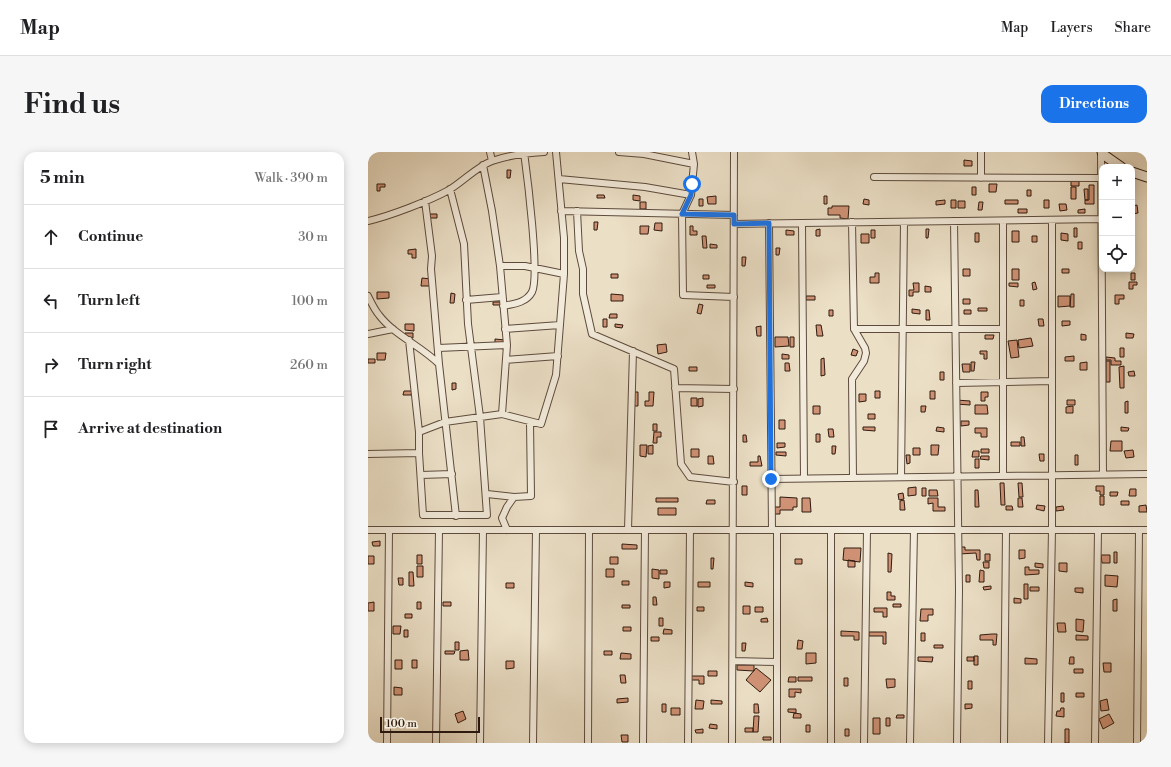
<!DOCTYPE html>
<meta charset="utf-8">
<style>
body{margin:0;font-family:"Libre Bodoni",serif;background:#f6f6f6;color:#202124}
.controls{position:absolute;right:12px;top:12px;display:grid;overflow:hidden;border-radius:8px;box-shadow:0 2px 10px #0003}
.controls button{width:36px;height:36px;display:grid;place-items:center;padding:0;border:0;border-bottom:1px solid #e0e0e0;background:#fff;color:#202124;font:20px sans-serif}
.scale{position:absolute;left:12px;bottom:10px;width:100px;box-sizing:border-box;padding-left:4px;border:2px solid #2e1a0f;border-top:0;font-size:11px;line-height:14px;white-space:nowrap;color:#2e1a0f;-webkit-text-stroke:3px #f2eada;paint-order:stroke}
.stop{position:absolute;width:12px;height:12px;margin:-9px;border:3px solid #1a73e8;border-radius:50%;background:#fff}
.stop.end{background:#1a73e8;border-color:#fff;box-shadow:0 1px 4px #0008}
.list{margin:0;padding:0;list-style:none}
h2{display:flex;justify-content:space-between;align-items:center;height:52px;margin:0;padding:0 16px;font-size:17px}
h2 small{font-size:13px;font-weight:400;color:#757577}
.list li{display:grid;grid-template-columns:26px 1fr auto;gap:12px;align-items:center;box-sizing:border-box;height:64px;padding:0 16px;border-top:1px solid #e0e0e0}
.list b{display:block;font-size:15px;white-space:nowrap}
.list em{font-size:13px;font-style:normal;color:#757577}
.icon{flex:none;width:22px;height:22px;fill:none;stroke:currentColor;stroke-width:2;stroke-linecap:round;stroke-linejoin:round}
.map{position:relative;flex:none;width:779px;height:591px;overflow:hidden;border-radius:12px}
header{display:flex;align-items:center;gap:24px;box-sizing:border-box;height:56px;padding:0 20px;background:#fff;border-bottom:1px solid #e0e0e0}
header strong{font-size:19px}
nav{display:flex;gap:22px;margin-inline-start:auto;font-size:14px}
.intro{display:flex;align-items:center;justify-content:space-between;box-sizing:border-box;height:96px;padding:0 24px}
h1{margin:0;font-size:28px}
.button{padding:10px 18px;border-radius:12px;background:#1a73e8;color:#fff;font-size:14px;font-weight:700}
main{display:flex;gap:24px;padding:0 24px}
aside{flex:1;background:#fff;border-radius:12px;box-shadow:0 2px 10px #0003}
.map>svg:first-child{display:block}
.building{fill:#d09275;stroke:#2e1a0f}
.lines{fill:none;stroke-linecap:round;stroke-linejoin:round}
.street-casing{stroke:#5d4b3d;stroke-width:8}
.secondary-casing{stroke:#2e1a0f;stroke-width:11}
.street{stroke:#f2eada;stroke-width:6}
.secondary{stroke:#f2eada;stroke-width:9}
.route{stroke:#1a73e8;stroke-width:5}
</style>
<header>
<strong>Map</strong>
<nav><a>Map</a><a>Layers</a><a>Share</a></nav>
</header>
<div class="intro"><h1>Find us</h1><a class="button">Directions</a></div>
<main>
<aside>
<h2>5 min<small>Walk · 390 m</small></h2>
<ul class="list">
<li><svg class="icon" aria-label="ahead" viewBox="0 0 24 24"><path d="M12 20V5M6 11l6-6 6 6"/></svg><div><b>Continue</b></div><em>30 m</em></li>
<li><svg class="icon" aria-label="left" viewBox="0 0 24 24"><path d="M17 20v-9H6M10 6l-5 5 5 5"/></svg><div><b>Turn left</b></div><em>100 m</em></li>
<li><svg class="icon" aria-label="right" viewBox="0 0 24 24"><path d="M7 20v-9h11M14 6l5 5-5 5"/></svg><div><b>Turn right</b></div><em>260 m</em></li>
<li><svg class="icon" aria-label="arrive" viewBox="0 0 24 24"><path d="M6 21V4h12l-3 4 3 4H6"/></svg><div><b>Arrive at destination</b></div></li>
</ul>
</aside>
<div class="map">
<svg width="779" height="591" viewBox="0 0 779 591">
<rect width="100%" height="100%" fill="#ebdfc6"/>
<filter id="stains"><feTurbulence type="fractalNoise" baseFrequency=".005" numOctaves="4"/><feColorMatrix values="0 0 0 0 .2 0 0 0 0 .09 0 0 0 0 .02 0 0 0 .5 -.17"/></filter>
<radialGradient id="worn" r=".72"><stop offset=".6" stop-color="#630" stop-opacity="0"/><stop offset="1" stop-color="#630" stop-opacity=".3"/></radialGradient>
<!-- building -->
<path class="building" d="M596,8L604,9V14H596Z
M139,18H143L142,26H139Z
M703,29H711V34H703Z
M9,32H17V35H12V39H9Z
M621,32H629L628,40H621Z
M721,33H726V52H717V48H721Z
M604,35H608V43H604Z
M703,35H708V47H703Z
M716,37H720V48H717Z
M659,38H663V44H659Z
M229,43H236L237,46H229Z
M265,43L272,44V49L265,48Z
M348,44V52H340L339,45Z
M456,44H459V52H456Z
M331,47H335V54H331Z
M496,47L501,48V53L495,52Z
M577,48V52L568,53V49Z
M583,48H588V56H583Z
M637,48H650V52H637Z
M676,48H681V56H676Z
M590,49H597V56H590Z
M272,50H278V57H272Z
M611,50H615L614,58H610Z
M691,52H698L699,58L692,59Z
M769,53L770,61L764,62V54Z
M464,54H481L480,67L472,66V63H460V56H464Z
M650,57H659V61H650Z
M717,57V61H710V58Z
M61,62H69V66H61Z
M226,70H230L229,78H226Z
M287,71H294V79L286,78Z
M272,74H281L280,82H272Z
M322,74H325V79H329V83H322Z
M706,76H709V85H706Z
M452,77V84H448V78Z
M558,77H561L560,86H558Z
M418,78L426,79V83H418Z
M503,78H507V86H503Z
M644,79H651V90H644Z
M607,81H611V90H607Z
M693,81L700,82V89L693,88Z
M493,82H501V91H493Z
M334,84H338L339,96H335Z
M664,84H669V90H664Z
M710,90H714V97H710Z
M342,92L349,93V96H342Z
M408,96H412L411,103H408Z
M48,97V106H44V102H40V98Z
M374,105H378L377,114H374Z
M595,117H602V124H595Z
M644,117H651V128H644Z
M694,117H701V121H694Z
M507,121H511V131H502V125H507Z
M763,121H767V128H763Z
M243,122H250V126H243Z
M335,123H341V127H335Z
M54,126L63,127L62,134H53Z
M667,130L669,137L665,138L664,131Z
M761,130H769V133H765V137H761Z
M545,131H551V140H545V144H541V138H546Z
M641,131H650V135L641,134Z
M339,133H347V136H339Z
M557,134L563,135V140H557Z
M9,140H21V146L9,147Z
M83,141L87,142L86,151H82Z
M243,142L255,143V149H243Z
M703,142H706V155H702Z
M747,143H756V147H751V152H747Z
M438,144H447V148H438Z
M690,144H702V154L690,155Z
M595,147H602V152H595Z
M652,148H656V154H652Z
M125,150H133V153H125Z
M331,152L335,153L333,162L329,161Z
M610,156H619V159H610Z
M544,157L552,158V162L544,161Z
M461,158H465V164H461Z
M558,158H561L562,168H558Z
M596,158H603V162H596Z
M242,162H249V166H241Z
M235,167H239V175H235Z
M670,167H675L676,174H671Z
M694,169H702V173L694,174Z
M37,172H46V179L37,178Z
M247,172L255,173L254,176L247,175Z
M448,173H453L455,184H449Z
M393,174V184H389L388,175Z
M37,181H45V186H37Z
M758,181L766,182L765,186H758Z
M713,182L718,183V188H713Z
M617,183H626L625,187H617Z
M407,185H420L421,194L407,195Z
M422,185H426V195H422Z
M663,186L665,194L651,196L650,188Z
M127,187L137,188V197L127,196Z
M649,188L651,205L643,206L640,189Z
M298,192L299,200L290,202L289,193Z
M752,196H756V205H752Z
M485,197L490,199L488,204L483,203Z
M612,199H619V207H616V202H612Z
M9,201H18L17,208H9Z
M414,202L421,203V207H414Z
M706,204V209H697V205Z
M738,205L747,206V209H753V213H743V208H738Z
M456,206L457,223L453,224V207Z
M0,207H7V211H0Z
M738,209H742V230H738Z
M603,210H607L606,219H603Z
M719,210V218H712V211Z
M417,211H421L422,219H417Z
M594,212H602V220H595Z
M756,214V236H752L751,215Z
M321,215H329V219H321Z
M766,219L767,224H761L760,220Z
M572,220H576V228H572Z
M84,231H88V237L84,238Z
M36,239H44L43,243H35Z
M507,239H512V246H507Z
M562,239H567V247H562Z
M266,240H270V254H265Z
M281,240H286L285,254H277V249H281Z
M613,240H620V245H617V249H613Z
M491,242H498V249L491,250Z
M323,246H329V254H323Z
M335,246V254L330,255V247Z
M588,248L602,249V253L588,252Z
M699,248H707V253H699Z
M760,249V261H757V250Z
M607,253H619L620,262H607Z
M445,254H452V262H445Z
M553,254H558L557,260H553Z
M705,254V261H698V255Z
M500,262H507V267H500Z
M411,268H417V277H411Z
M593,269H601V273L593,274Z
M285,272H289V279H285Z
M495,275H507V279L495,278Z
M569,275L576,276V280L568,279Z
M753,275L761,276L760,279H753Z
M607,276H619V285H613V281H607Z
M460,277H465L466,285H461Z
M286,280H293V285H289V291H285Z
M448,282H452V290H448Z
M375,283H378L379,290H375Z
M653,285H656L657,294H653Z
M743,289H754V299H742Z
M643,290H652V294H643Z
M409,291H417V295L409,296Z
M272,293H279L278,305L272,304Z
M285,293V302H280V294Z
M563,293H571L570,303H563Z
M464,294H468L467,302H464Z
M545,296H552V303H545Z
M323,297H331V305H323Z
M613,297H621V301H613Z
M765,298L766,305L758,306L756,299Z
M605,299H611V305H604Z
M408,300H418V304L408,303Z
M671,302H676V309H672Z
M538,303H542V311L539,312Z
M707,303H710V313H707Z
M340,304H345L346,312H340Z
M390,304H392L394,314H382V310H390Z
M613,304H621V308L612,307Z
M607,307H611V316H607Z
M632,331H636L637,353H633Z
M650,331H654L655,345H651Z
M374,334H379V343H374Z
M728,334H736V343H732V339H728Z
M548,335V343L540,344V336Z
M554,336H558V344H554Z
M762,337H768V344H761Z
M561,338H569L570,344H561Z
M607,338H610L611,355H607Z
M742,340H750L749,344H742Z
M535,341L536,347L531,348L530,342Z
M732,344H736V353H732Z
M412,345L429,346V355H425V358H412V362H405V355H412Z
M288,346H310V350H288Z
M434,346H442L443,360H434Z
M560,346H570V355H577V359H565V351L560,352Z
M650,346H654L655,355H650Z
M339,348H347V352H338Z
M536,348L537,358H532V349Z
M753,349H761V353H753Z
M669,353L677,354L676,359L668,357Z
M778,353L779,360H771V354Z
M638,354H644L645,358H638Z
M695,354L696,358L688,359V355Z
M290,356H308V363H290Z
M12,389V394H5L4,390Z
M254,392L269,393V397H254Z
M591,395H597V398H612V408H609L608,401L591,402Z
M476,396H493L492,410L475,408Z
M651,398H657V406L651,407Z
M746,400H749V411H746Z
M520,401L524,402L523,420H520Z
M617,402H622V409H617Z
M49,403H54V412H49Z
M733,403H742V411H734Z
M0,404H6V412H0Z
M242,405H250V412H242Z
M343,406H346L345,417H343Z
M427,407H434V412H427Z
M480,408L487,409V415H480Z
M615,410H621V416H616Z
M667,411L675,412V416L667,415Z
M691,411H699V420L691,419Z
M49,414H55V425H49Z
M657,415H661V418H671V422L657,423Z
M238,417H246V425H238Z
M284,417L291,418V427L284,426Z
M292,418H299V422H292Z
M612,418L616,419V430H611Z
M41,420H45L46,434H41Z
M598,423H602V430H598Z
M737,423L750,424L749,435L737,434Z
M30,426H35V433H31Z
M254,429H261V433H254Z
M296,430H302V435L296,436Z
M330,430H342V435H330Z
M377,430L385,431V435L377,434Z
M138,431H146V436H138Z
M656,432H660V447H656Z
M623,434V437L616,438L615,435Z
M662,435H671V439H662Z
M707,436H715V441L707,440Z
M519,440H523V444H527V448H519Z
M285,445H288L289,453H285Z
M646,446L653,447V451H646Z
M749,447V459H745V448Z
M6,450V459H0V451Z
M49,450H53V457H49Z
M75,450H83V454H75Z
M525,452H533V455H525Z
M254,453H262V456H254Z
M375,454H382V462H375Z
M329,455H336V459H329Z
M387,455H395V460H387Z
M506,456H519V465H515V460H506Z
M553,457H565V463H560V469H552Z
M37,462H44V466H37Z
M291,466H295V474H291Z
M399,466L400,470H393V467Z
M708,467L716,468L715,480L708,479Z
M689,471H697L698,480H690Z
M25,474H33L32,482H25Z
M255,475H263V479H255Z
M296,477L304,478V482H295Z
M36,478H40V485H36Z
M473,479L491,480V488H486V484H473Z
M501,480H518V492H515V484H501Z
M553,481H557V489H553Z
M624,482H629L628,493H625V488H612V483Z
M708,483L720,484V488H708Z
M283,485H291V489H283Z
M430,488L435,489L434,497H429Z
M87,490H91V498H87Z
M374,491H378L377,499H374Z
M566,493H575V496H566Z
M100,498L101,508H92V499Z
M77,499H87L86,502H77Z
M236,499H244V503H236Z
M253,501L263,502V507H252Z
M438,501H448V511L438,512Z
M606,504H610V513H606Z
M550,505H565L564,510L550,509Z
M599,505H606V509H599Z
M702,505H706V512H701Z
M657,506L669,507V512H657Z
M27,508H34V517H27Z
M44,508H49V516H44Z
M138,509H146V516L138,517Z
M735,511H743V520H736Z
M369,513H386V519L369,518Z
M388,516L403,528L392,540L378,528Z
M706,517H715V521H706Z
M340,519H349V524H340Z
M252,523H257L258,531H253Z
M322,524H336V532H331V528H322Z
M421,525H428V530H420Z
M430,525H444V529H430Z
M476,526H480V534H476Z
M518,527H527V535L519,536Z
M600,529H604V537H600Z
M26,535L34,536V543H26Z
M421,537H433V541L427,540V545H421Z
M693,541H696V550H693Z
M708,541H716V545H708Z
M260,546V550L249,551V547Z
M739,547L741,558L733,559L732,549Z
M328,548L336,549L335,557H327Z
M343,548L354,549V552H343Z
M294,552H298V560H294Z
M386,552H390L391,561H386Z
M597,552H604V556L597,557Z
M303,556H312V563H303Z
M693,556H696V565L688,564L689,559H692Z
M420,557H428V561L420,560Z
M95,559L98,567L90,571L87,562Z
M426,561L433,562V566H425Z
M741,562L746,571L735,577L731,567Z
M529,563H536V566H528Z
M386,564H391L390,580H385Z
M505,566H512V582H505Z
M518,566H522V574H518Z
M342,572L349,573V577L341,576Z
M438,573H442V580H438Z
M377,576H385V580H377Z
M335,577V581H328L327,578Z
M477,577H481V584H477Z
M697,577H701V591H697Z
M253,583H260V590H254Z
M395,585H403V588H395Z"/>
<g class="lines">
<defs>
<path id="street" d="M122,0L124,9
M251,0L276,2L326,12L324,0
M733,0L735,322
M115,13L124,59L132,114
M506,25L733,26
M613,26V0
M191,27L277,35L323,43L326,12
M323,43L314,62L315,143L366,145
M57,49L64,104L63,117L71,212
M193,59L366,63
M209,59L211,99L215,117V142L224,182L306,217L313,312L322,325L366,330
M0,69C22,64 61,49 81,38C96,29 108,15 124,9C141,3 158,1 176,0
M586,69L591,438L589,591
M635,69V324
M484,70L486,177L497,196L498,201L496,209L484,227L485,326
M401,71L404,378
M434,71L436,326
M366,72L733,67
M0,144C3,150 6,157 11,163C26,183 53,194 71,212L88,364
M98,148L134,145
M135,154C145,152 158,151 164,140C172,124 159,22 156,0
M137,177L192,173
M486,177H635
M0,182L25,177
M41,188L51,280
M70,196L139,193
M138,208L190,204
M588,231L684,229
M307,236L366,237
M134,262L139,193L132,114H157L196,122
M51,301V280L77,270L134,262L173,272L188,223L196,122V86L188,0
M0,302L51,301L55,363H119L112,265L100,172L96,92L82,37
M53,323L84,322
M533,325L536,70
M403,327L779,322
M119,342L146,345
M0,378H779
M139,378L134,366L139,355L146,345L163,344L162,270
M260,378L265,199
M365,509L409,510
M19,591L21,378
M68,591L71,378
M112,591L115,378
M165,591L168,378
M220,591L221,378
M275,591L277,378
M320,591L322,378
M364,591L366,0
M409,591V378
M463,591V378
M496,591L499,378
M542,591L546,378
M636,591L638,378
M680,591L684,378V68
M727,591L730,378
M769,591L771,378"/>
<path id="secondary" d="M734,0L736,3L753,15
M764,20L779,25"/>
</defs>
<!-- street casing -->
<use href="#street" class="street-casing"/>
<!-- secondary casing -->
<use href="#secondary" class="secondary-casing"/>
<!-- street -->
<use href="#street" class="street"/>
<!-- secondary -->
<use href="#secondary" class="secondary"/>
</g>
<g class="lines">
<!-- route -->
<path class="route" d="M324,32L323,43L314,62L366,63V72L401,71L403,327"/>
</g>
<rect width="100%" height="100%" filter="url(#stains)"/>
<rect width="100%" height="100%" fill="url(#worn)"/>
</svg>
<div class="controls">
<button>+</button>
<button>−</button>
<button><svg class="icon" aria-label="locate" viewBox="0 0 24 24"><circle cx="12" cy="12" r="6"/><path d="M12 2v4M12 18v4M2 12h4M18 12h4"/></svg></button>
</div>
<div class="scale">100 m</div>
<div class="stop" style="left:324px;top:32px"></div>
<div class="stop end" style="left:403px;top:327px"></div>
</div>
</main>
